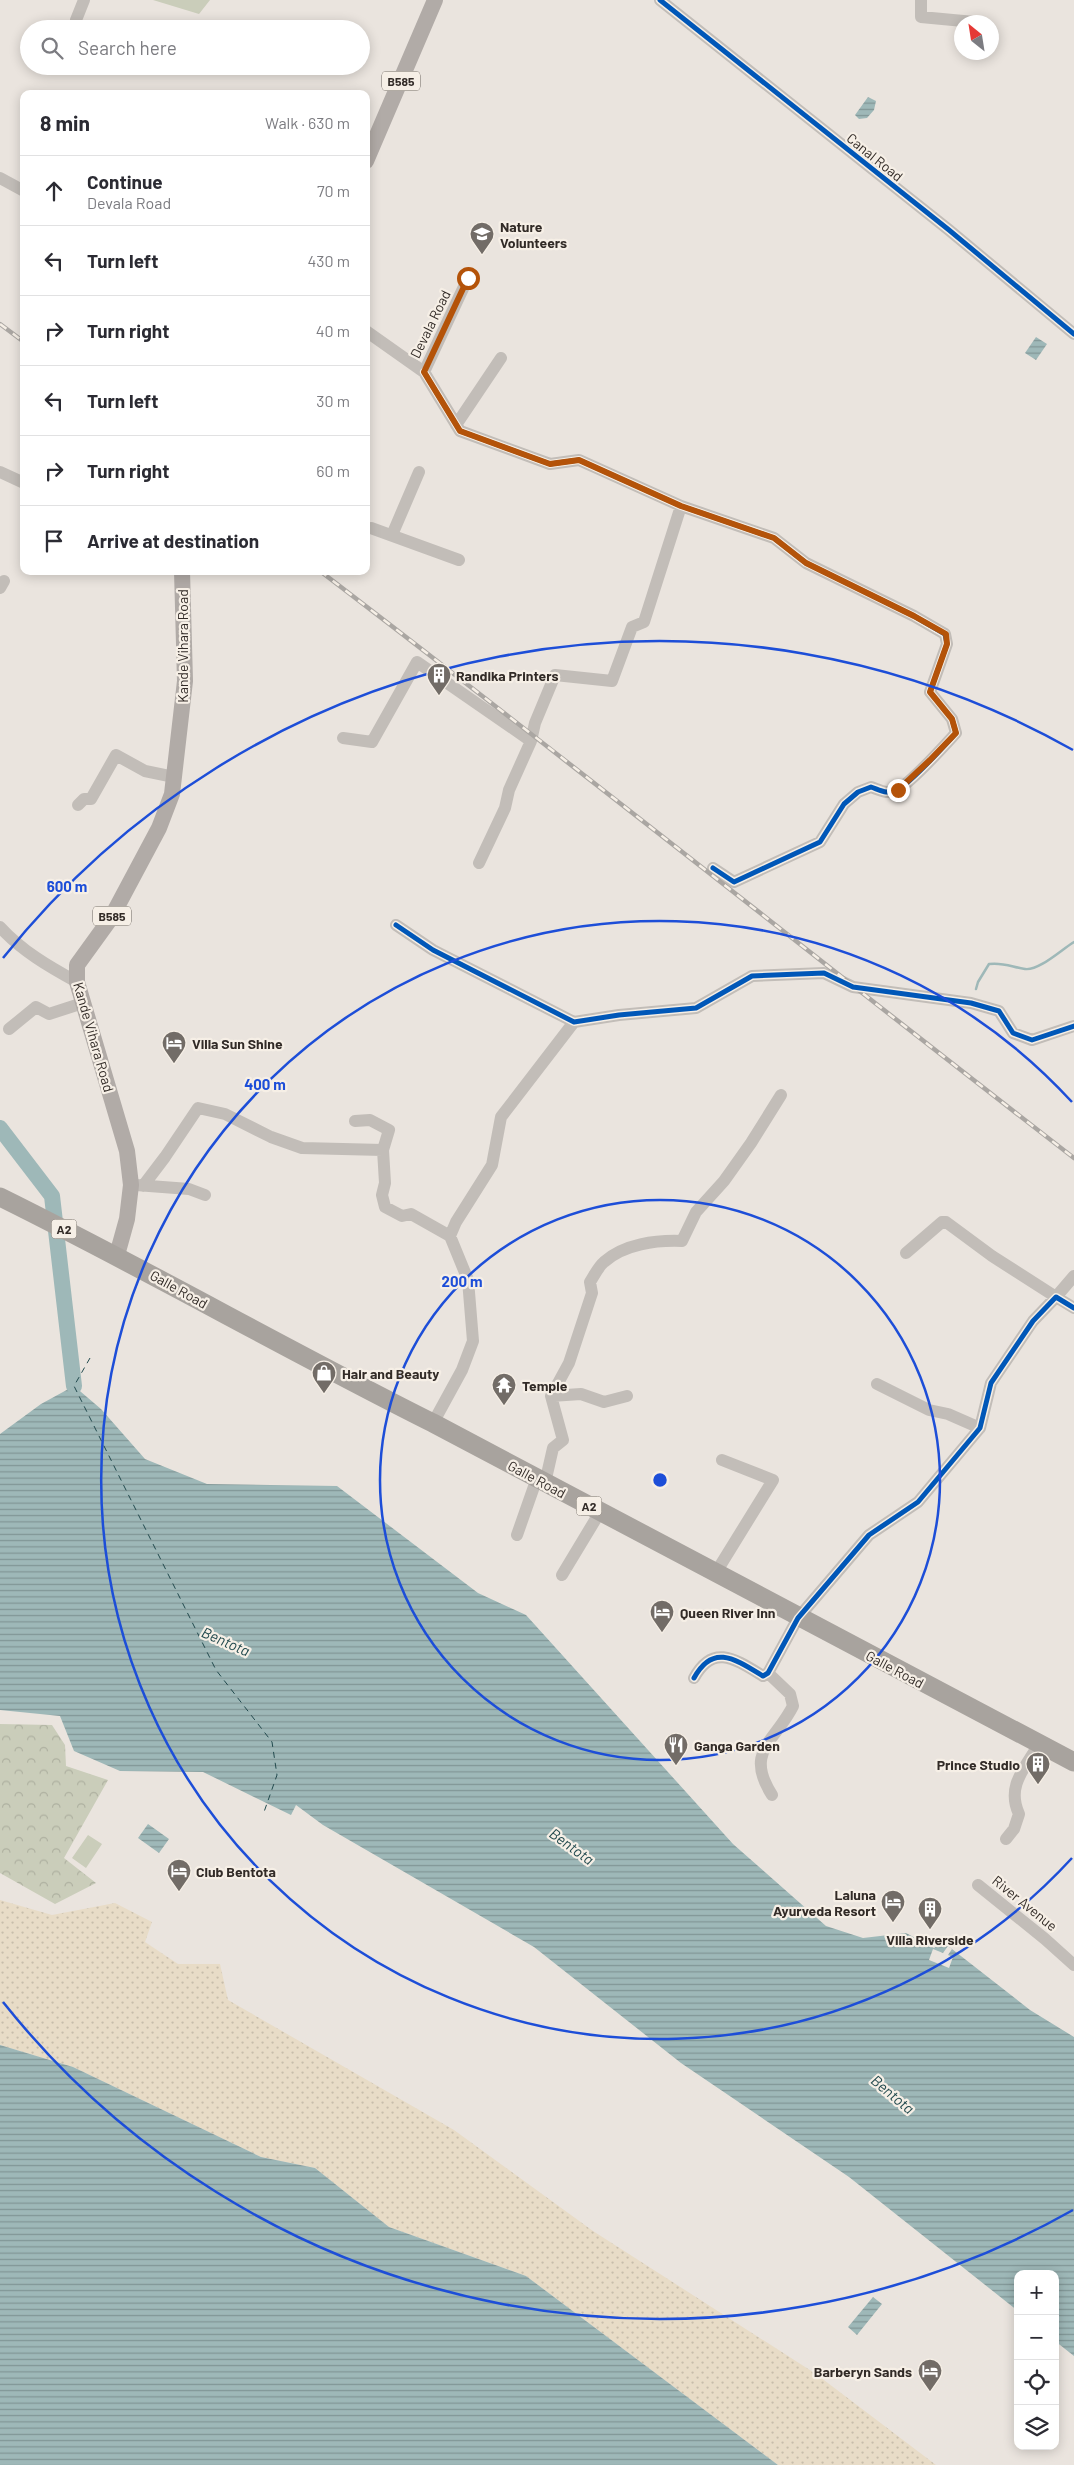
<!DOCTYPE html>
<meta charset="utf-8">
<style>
body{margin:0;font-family:Barlow,sans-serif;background:#f7f7f7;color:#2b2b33}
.controls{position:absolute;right:15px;bottom:15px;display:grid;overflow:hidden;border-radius:10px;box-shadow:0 2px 12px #0003}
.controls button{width:45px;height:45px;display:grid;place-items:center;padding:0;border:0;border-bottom:1px solid #e1e1e2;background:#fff;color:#2b2b33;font:25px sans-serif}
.compass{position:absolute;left:954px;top:15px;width:45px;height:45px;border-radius:50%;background:#fff;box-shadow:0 2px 12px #0003;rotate:330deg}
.stop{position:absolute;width:15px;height:15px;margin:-11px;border:4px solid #b45309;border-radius:50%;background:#fff}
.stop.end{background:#b45309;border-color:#fff;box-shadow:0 1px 5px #0008}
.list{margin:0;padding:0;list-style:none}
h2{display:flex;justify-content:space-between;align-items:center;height:65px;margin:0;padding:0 20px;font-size:21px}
h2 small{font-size:16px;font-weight:400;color:#7c7c81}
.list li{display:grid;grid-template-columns:32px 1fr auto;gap:15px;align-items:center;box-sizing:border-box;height:70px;padding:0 20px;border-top:1px solid #e1e1e2}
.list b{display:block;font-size:19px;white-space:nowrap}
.list p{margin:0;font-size:16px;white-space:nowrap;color:#7c7c81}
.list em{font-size:16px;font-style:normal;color:#7c7c81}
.icon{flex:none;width:28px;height:28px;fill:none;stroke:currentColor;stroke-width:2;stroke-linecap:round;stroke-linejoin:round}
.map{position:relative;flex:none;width:1074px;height:2465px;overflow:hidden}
.search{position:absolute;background:#fff;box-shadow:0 2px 12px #0003;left:20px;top:20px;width:350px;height:55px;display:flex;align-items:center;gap:12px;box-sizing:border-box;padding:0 18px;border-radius:28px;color:#7c7c81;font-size:19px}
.panel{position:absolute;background:#fff;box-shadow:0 2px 12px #0003;left:20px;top:90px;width:350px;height:485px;border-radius:10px}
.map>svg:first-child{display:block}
.green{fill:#cacdba}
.forest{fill:url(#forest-crowns)}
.sand{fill:url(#sand-dots)}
.water{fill:url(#water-rules)}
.pier{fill:#eae4de}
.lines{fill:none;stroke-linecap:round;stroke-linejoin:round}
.stream{stroke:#9eb8b8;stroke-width:2.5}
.river{stroke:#9eb8b8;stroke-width:16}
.ferry{stroke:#224a4e;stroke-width:1;stroke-dasharray:6 5;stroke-linecap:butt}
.minor{stroke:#c2bdb8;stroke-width:12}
.major{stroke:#b1aba7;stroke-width:16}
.highway{stroke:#a8a39e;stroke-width:19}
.rail-casing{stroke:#aaa6a2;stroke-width:4.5}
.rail{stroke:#f6efe6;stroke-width:2.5;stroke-dasharray:8;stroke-linecap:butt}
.cycleway-casing{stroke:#f6efe6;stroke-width:8}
.cycleway{stroke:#0057b8;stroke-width:5}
.route{stroke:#b45309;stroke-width:6}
.ring{fill:none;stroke:#1d4ed8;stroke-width:2.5}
.labels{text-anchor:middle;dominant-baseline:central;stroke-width:4.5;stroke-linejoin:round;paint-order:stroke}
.shield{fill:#f6efe6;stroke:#6d6660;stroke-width:1}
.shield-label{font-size:12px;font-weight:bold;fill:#322b27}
.street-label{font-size:14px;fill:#322b27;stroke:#f6efe6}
.poi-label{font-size:14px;font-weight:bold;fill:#322b27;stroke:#f6efe6;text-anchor:start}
.water-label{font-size:15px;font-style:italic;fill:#224a4e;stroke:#f6efe6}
.centre{fill:#1d4ed8;stroke:#f6efe6;stroke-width:2.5}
.ring-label{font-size:15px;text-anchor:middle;font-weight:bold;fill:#1d4ed8;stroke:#f6efe6;stroke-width:4.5;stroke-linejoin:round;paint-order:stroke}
</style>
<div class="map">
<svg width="1074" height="2465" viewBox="0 0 1074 2465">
<defs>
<pattern id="forest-crowns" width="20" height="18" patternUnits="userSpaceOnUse" patternTransform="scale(1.25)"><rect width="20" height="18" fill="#cacdba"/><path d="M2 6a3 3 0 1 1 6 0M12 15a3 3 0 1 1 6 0" fill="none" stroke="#aeb0a0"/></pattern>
<pattern id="sand-dots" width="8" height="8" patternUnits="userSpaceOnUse" patternTransform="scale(1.25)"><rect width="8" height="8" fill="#e8dcc7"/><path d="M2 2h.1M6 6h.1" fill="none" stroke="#c7bdab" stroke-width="1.8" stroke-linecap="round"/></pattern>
<pattern id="water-rules" width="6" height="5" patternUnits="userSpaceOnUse" patternTransform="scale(1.25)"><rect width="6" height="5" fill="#9eb8b8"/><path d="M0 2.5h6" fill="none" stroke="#819696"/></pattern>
</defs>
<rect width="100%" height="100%" fill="#eae4de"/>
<!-- green -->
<path class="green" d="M153,0H210L199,14Z
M88,1835L102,1844L86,1868L72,1858Z"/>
<!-- forest -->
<path class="forest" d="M0,1724L52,1725L65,1745L66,1766L108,1780L64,1858L96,1883L55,1904L0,1873Z"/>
<!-- sand -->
<path class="sand" d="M0,1900L52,1915L115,1903L152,1922L145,1942L178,1964H220L228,2000L454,2130L593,2231L816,2374L936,2465H778L526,2276L389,2227L315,2168L261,2157L73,2067L0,2045Z"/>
<!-- water -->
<path class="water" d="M868,97L876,101L874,110L867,118L859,119L855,115Z
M1036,337L1047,344L1036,360L1025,353Z
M74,1386L101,1409L145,1459L207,1484L337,1486L478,1593L526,1615L733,1844L826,1926L863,1938L906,1933L934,1948L943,1942L1030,2010L1074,2037V2356L1055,2341V2274H1018V2311L849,2177L681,2063L534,1947L323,1825L296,1805L291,1815L203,1772L120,1771L74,1751L60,1716L0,1710V1434L41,1404Z
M148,1824L169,1839L159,1853L138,1838Z
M0,2045L73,2067L261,2157L315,2168L389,2227L526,2276L778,2465H0Z
M873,2297L882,2304L857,2335L848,2327Z"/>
<!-- pier -->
<path class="pier" d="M948,1946L952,1949L948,1955L953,1957L949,1968L929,1960L933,1949L943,1953Z"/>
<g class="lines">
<!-- stream -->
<path class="stream" d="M976,989L978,982L989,964C1003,962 1012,967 1025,969C1039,971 1062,949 1074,942"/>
<!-- river -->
<path class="river" d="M0,1128L52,1196L74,1386"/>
<!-- ferry -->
<path class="ferry" d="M90,1358L74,1386L216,1670L272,1742L277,1775L264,1812"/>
<!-- minor -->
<path class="minor" d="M660,0L949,230L1074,334
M921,0V17L974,22
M76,20L84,0
M0,178L24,191
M366,331L424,372L468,278
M424,372L460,431L550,464L579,460L681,506L774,538L806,563L914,616L945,634L947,644L930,692L952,719L956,733C944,746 911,783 897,790C888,795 880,790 871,787L858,792L844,804L820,842L734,882L713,868
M456,425L501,358
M0,472L24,483
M371,528L459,560
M392,535L419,472
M0,588L4,581
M343,738L372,742L417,662L531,741
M78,805L84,799H91L116,755L145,771L174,777
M479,863L505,808L509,790L531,741L535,723L555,675L612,681L632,627L644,622L681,506
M396,925L433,950L574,1022L619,1015L696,1008L752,976L824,973L853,987L971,1003L999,1011L1013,1033L1032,1040L1074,1026
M0,927C22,951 48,966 77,982
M9,1029L36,1007L49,1014L83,1003
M355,1121L370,1120L389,1130L383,1150
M136,1185L189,1189L205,1195
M143,1186L165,1157L198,1108L225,1114L271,1137L302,1148L383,1150L385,1183L382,1195L385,1207L402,1216L411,1214L450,1236
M906,1253L942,1222H946L992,1256L1056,1297L1074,1276
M877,1384L929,1410L948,1414L980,1428
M551,1396L581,1394L604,1402L627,1396
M433,1423L462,1370L473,1341L468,1280L450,1236L456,1222L492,1165L501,1117L574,1022
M545,1483L553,1448L563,1440L551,1396L569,1363L592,1293L590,1282C594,1276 598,1267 604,1262C624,1244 656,1240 682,1241L696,1212L724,1181L751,1143L781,1095
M517,1535L537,1478
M715,1574L773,1480L722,1460
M562,1575L600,1512
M768,1673L790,1694L793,1706C775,1742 744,1751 772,1795
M694,1678C713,1643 735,1659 763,1676L768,1673L798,1618L869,1535L918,1502L980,1428L991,1383L1033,1321L1056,1297L1074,1308
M1006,1839L1014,1829L1019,1814C1006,1786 1025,1768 1039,1744
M978,1885L1045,1939L1074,1965"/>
<!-- major -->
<path class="major" d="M366,161L435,0
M117,1255L127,1219L131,1185L127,1151L77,982V965L111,918L159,828L172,794L185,681L182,571"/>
<!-- highway -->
<path class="highway" d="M0,1197C146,1269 287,1350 433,1423L1074,1762"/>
<defs>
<path id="rail" d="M0,324L24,342
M320,571C573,764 822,963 1074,1158"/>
</defs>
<!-- rail casing -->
<use href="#rail" class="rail-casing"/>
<!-- rail -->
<use href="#rail" class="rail"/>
<defs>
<path id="cycleway" d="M660,0L949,230L1074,334
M424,372L460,431L550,464L579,460L681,506L774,538L806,563L914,616L945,634L947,644L930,692L952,719L956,733C944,746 911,783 897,790C888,795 880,790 871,787L858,792L844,804L820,842L734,882L713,868
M396,925L433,950L574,1022L619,1015L696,1008L752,976L824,973L853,987L971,1003L999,1011L1013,1033L1032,1040L1074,1026
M694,1678C713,1643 735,1659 763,1676L768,1673L798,1618L869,1535L918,1502L980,1428L991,1383L1033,1321L1056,1297L1074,1308"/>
</defs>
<!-- cycleway casing -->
<use href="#cycleway" class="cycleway-casing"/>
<!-- cycleway -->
<use href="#cycleway" class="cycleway"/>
</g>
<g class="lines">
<!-- route -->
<path class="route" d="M468,278L424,372L460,431L550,464L579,460L681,506L774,538L806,563L914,616L946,634L947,644L930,692L952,719L956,733L930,760L898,790"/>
</g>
<!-- distance rings -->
<g class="ring">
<circle cx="660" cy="1480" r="280"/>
<path d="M1072 1858A559 559 0 1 1 1072 1102"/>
<path d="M1073 2210A839 839 0 0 1 3 2002M3 958A839 839 0 0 1 1073 750"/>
</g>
<!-- icons -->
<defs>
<symbol id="school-pin" viewBox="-11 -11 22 30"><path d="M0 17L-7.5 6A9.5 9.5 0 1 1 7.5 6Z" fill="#726c67" stroke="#f6efe6"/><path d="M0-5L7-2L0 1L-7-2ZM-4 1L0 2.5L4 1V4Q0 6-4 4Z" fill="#fff"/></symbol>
<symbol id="building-pin" viewBox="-11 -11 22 30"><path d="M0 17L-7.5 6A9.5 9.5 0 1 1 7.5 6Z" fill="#726c67" stroke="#f6efe6"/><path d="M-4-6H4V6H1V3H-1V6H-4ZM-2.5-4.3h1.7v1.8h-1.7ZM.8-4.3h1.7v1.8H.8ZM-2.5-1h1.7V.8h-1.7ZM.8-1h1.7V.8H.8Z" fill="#fff"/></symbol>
<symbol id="hotel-pin" viewBox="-11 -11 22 30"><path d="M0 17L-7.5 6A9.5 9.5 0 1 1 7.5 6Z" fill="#726c67" stroke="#f6efe6"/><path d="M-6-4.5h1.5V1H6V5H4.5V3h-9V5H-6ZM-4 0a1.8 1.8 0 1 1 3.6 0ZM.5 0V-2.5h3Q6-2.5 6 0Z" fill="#fff"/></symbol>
<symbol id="shop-pin" viewBox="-11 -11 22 30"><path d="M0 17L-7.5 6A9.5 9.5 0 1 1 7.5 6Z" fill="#726c67" stroke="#f6efe6"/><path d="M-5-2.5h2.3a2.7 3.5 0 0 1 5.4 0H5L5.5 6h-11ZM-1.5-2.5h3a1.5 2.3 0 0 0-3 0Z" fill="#fff"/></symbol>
<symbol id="temple-pin" viewBox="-11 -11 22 30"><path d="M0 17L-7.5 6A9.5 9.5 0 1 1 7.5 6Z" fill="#726c67" stroke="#f6efe6"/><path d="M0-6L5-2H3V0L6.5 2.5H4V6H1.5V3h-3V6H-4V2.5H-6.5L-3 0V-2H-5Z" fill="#fff"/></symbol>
<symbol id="restaurant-pin" viewBox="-11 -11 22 30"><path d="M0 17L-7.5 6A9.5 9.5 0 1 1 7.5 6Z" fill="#726c67" stroke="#f6efe6"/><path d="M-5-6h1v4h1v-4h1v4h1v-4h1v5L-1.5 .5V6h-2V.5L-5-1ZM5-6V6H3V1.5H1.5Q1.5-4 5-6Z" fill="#fff"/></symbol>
</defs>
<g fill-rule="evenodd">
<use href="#school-pin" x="468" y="220" width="28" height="38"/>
<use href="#building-pin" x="425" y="661" width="28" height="38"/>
<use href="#hotel-pin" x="160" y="1029" width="28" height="38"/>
<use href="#shop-pin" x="310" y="1359" width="28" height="38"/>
<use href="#temple-pin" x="490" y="1371" width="28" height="38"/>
<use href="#hotel-pin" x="648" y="1598" width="28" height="38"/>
<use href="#restaurant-pin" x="662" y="1731" width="28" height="38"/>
<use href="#building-pin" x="1024" y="1750" width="28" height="38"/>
<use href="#hotel-pin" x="165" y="1857" width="28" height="38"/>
<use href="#hotel-pin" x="879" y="1888" width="28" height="38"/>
<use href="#building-pin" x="916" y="1895" width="28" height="38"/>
<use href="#hotel-pin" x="916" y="2357" width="28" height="38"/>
</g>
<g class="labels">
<!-- shield labels -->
<g class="shield">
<rect x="382" y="71.5" width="38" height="19" rx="4"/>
<rect x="93" y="906.5" width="38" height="19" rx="4"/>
<rect x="51.5" y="1219.5" width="25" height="19" rx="4"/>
<rect x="576.5" y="1496.5" width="25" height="19" rx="4"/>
</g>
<g class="shield-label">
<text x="401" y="81">B585</text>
<text x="112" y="916">B585</text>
<text x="64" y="1229">A2</text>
<text x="589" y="1506">A2</text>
</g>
<!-- street labels -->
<g class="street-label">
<text transform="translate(875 157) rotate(39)">Canal Road</text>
<text transform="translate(430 324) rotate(-64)">Devala Road</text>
<text transform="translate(182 646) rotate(-90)">Kande Vihara Road</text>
<text transform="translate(94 1037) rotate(74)">Kande Vihara Road</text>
<text transform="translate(179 1289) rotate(29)">Galle Road</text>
<text transform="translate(537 1479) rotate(28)">Galle Road</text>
<text transform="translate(895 1669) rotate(28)">Galle Road</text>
<text transform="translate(1025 1903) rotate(39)">River Avenue</text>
</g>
<!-- poi labels -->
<g class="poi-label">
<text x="500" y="226">Nature<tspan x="500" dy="16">Volunteers</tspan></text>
<text x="456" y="675">Randika Printers</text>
<text x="192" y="1043">Villa Sun Shine</text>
<text x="342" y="1373">Hair and Beauty</text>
<text x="522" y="1385">Temple</text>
<text x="680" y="1612">Queen River Inn</text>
<text x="694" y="1745">Ganga Garden</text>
<text x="1020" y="1764" text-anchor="end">Prince Studio</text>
<text x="196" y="1871">Club Bentota</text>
<text x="876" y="1894" text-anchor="end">Laluna<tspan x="876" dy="16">Ayurveda Resort</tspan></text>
<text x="930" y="1939" text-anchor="middle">Villa Riverside</text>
<text x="912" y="2371" text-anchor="end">Barberyn Sands</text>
</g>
<!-- water labels -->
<g class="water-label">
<text transform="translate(226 1641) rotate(24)">Bentota</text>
<text transform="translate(572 1846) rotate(36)">Bentota</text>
<text transform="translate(893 2094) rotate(40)">Bentota</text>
</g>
</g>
<circle cx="660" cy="1480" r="8" class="centre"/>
<g class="ring-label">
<text x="67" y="892">600 m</text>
<text x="265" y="1090">400 m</text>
<text x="462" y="1287">200 m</text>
</g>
</svg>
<div class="controls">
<button>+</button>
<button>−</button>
<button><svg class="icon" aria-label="locate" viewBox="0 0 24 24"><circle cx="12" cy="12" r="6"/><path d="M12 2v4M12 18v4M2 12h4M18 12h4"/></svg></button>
<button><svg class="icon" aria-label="layers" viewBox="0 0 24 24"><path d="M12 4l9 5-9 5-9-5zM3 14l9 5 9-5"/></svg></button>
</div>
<svg class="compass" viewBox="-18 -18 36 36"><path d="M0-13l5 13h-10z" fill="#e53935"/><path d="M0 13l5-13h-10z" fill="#7c7c81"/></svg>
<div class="stop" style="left:468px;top:278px"></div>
<div class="stop end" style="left:898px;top:790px"></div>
<div class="search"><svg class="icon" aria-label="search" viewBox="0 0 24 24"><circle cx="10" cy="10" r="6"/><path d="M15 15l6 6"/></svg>Search here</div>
<section class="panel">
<h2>8 min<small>Walk · 630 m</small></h2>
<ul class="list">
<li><svg class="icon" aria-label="ahead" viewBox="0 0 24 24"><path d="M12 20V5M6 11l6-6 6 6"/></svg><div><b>Continue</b><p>Devala Road</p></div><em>70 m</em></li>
<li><svg class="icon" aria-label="left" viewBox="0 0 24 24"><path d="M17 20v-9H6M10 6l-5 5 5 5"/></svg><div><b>Turn left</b></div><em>430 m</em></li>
<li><svg class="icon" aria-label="right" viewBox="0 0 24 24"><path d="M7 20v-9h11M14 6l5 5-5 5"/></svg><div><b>Turn right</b></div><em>40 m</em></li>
<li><svg class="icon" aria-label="left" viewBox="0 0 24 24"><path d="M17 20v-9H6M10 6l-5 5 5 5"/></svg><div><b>Turn left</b></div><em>30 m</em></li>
<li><svg class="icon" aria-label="right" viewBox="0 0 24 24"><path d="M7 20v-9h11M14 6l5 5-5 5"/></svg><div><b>Turn right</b></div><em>60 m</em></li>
<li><svg class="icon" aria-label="arrive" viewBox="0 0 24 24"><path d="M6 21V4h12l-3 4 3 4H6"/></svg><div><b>Arrive at destination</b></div></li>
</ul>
</section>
</div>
